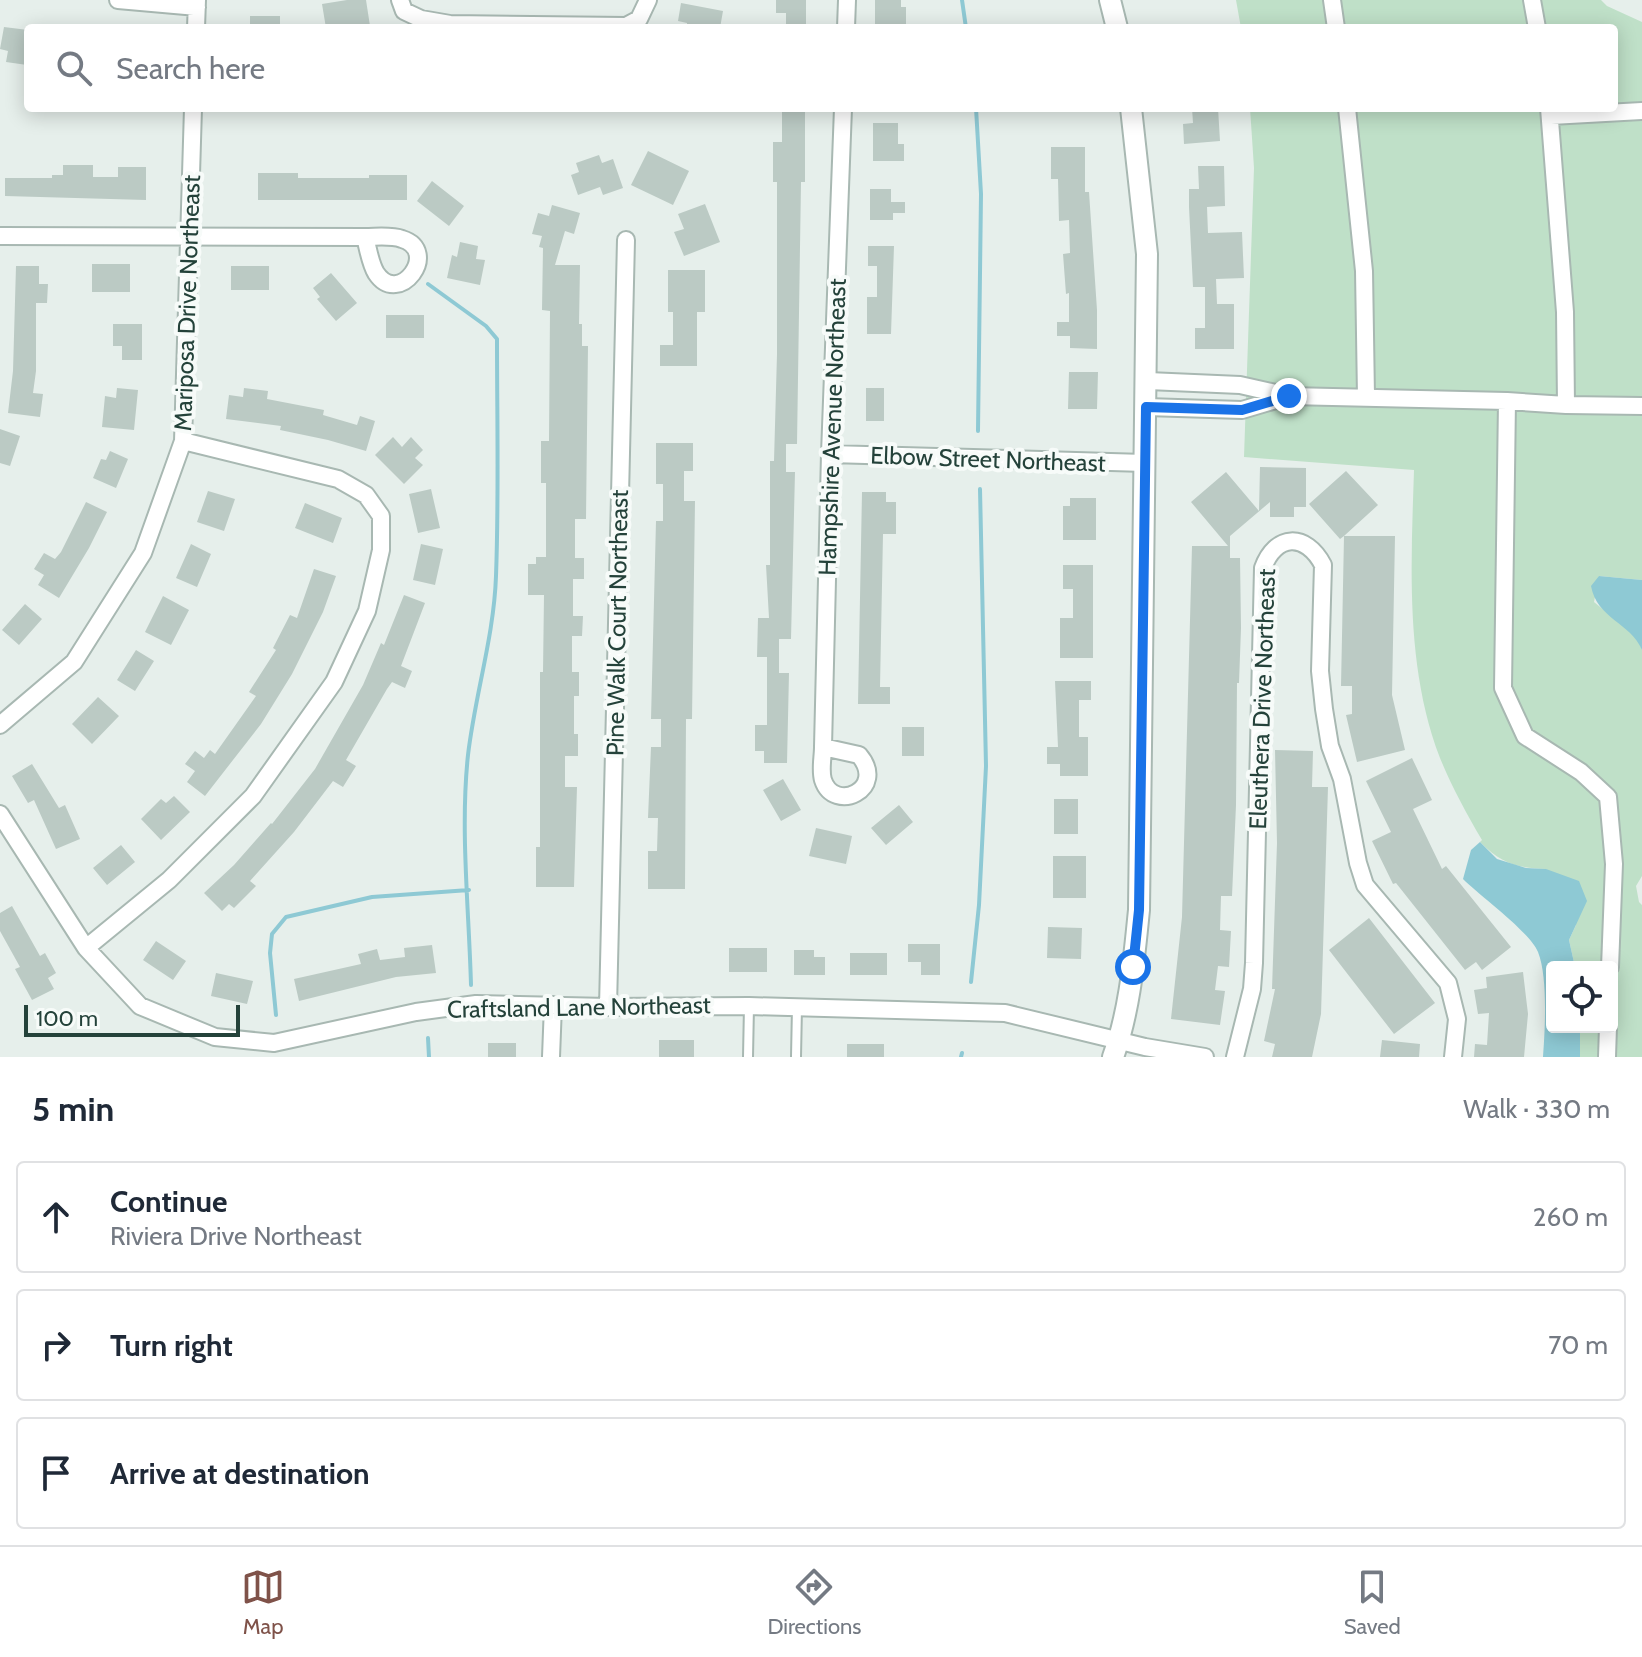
<!DOCTYPE html>
<meta charset="utf-8">
<style>
body{margin:0;font-family:Cabin,sans-serif;background:#f2f2f3;color:#1f2937}
.controls{position:absolute;right:24px;bottom:24px;display:grid;overflow:hidden;border-radius:8px;box-shadow:0 4px 20px #0003}
.controls button{width:72px;height:72px;display:grid;place-items:center;padding:0;border:0;border-bottom:2px solid #e0e1e3;background:#fff;color:#1f2937;font:40px sans-serif}
.scale{position:absolute;left:24px;bottom:20px;width:216px;box-sizing:border-box;padding-left:8px;border:4px solid #24423a;border-top:0;font-size:22px;line-height:28px;white-space:nowrap;color:#24423a;-webkit-text-stroke:6px #f7fbf9;paint-order:stroke}
.stop{position:absolute;width:24px;height:24px;margin:-18px;border:6px solid #1a73e8;border-radius:50%;background:#fff}
.stop.end{background:#1a73e8;border-color:#fff;box-shadow:0 2px 8px #0008}
.list{margin:0;padding:0;list-style:none}
h2{display:flex;justify-content:space-between;align-items:center;height:104px;margin:0;padding:0 32px;font-size:34px}
h2 small{font-size:26px;font-weight:400;color:#747a83}
.list li{display:grid;grid-template-columns:52px 1fr auto;gap:24px;align-items:center;box-sizing:border-box;height:112px;margin:0 16px 16px;padding:0 16px;border:2px solid #e0e1e3;border-radius:8px}
.list b{display:block;font-size:30px;white-space:nowrap}
.list p{margin:0;font-size:26px;white-space:nowrap;color:#747a83}
.list em{font-size:26px;font-style:normal;color:#747a83}
.icon{flex:none;width:44px;height:44px;fill:none;stroke:currentColor;stroke-width:2;stroke-linecap:round;stroke-linejoin:round}
.map{position:relative;flex:none;width:1642px;height:1057px;overflow:hidden}
.search{position:absolute;background:#fff;box-shadow:0 4px 20px #0003;left:24px;right:24px;top:24px;height:88px;display:flex;align-items:center;gap:20px;box-sizing:border-box;padding:0 28px;border-radius:8px;color:#747a83;font-size:30px}
.sheet{height:488px;background:#fff}
nav{display:flex;justify-content:space-around;align-items:center;box-sizing:border-box;height:112px;border-top:2px solid #e0e1e3;background:#fff;font-size:22px;color:#747a83}
nav a{display:grid;justify-items:center;gap:4px}
nav .on{color:#7f5249}
.map>svg:first-child{display:block}
.green{fill:#bfe0c8}
.water{fill:#8ec9d4}
.lines{fill:none;stroke-linecap:round;stroke-linejoin:round}
.stream{stroke:#8ec9d4;stroke-width:4}
.building{fill:#bbcac4}
.service-casing{stroke:#a8b8b2;stroke-width:12}
.minor-casing{stroke:#a8b8b2;stroke-width:20}
.tertiary-casing{stroke:#a8b8b2;stroke-width:24}
.service{stroke:#fff;stroke-width:8}
.minor{stroke:#fff;stroke-width:16}
.tertiary{stroke:#fff;stroke-width:20}
.route{stroke:#1a73e8;stroke-width:10}
.labels{text-anchor:middle;dominant-baseline:central;stroke-width:8;stroke-linejoin:round;paint-order:stroke}
.street-label{font-size:24px;fill:#24423a;stroke:#f7fbf9}
</style>
<div class="map">
<svg width="1642" height="1057" viewBox="0 0 1642 1057">
<rect width="100%" height="100%" fill="#e6efeb"/>
<!-- green -->
<path class="green" d="M1236,0H1601L1607,6L1642,22V580L1599,576L1594,602L1637,637L1642,650V876L1636,886L1639,902L1642,905V1057H1580V1027H1612V967H1575L1569,940L1576,925L1546,869C1516,868 1501,863 1480,842L1482,840C1466,813 1452,787 1440,758C1405,667 1411,566 1414,470L1244,457L1254,168L1250,108H1614V28H1241Z"/>
<!-- water -->
<path class="water" d="M1599,576L1642,580V650C1630,622 1597,619 1591,586Z
M1480,842L1497,859L1526,868L1546,869L1579,881L1587,901L1569,940L1575,967H1552V1027H1580V1057H1543C1545,1030 1548,977 1538,952C1530,932 1481,897 1463,879L1471,850Z"/>
<g class="lines">
<!-- stream -->
<path class="stream" d="M962,0L966,28
M976,108L981,194L978,431
M428,284L486,326L497,339C497,418 499,497 496,576C494,636 475,695 468,755C460,829 469,910 471,985
M971,982L979,905L986,766L980,489
M276,1015L270,953L272,934L286,917L372,897L469,890
M428,1038L429,1057
M961,1057L962,1053"/>
</g>
<!-- building -->
<path class="building" d="M347,0H366L370,26L326,28L322,4Z
M776,0H806V24H786V13H776Z
M875,0H901V7H906V28H875Z
M681,3L723,11L720,28H687V23L678,21Z
M250,16H280V28H250Z
M4,27L28,30L27,65L6,62L8,51L0,49Z
M782,108H805V182H801L797,444H786V472H795L791,639H779V673H789L787,763H764V751H755V725H767V657H757L758,618H769L766,565H770V461H774L777,354V182H773V142H782Z
M1192,108H1218L1220,141L1184,144L1183,124L1193,123Z
M873,123H898V144H904V161H873Z
M1051,147H1085V192H1089L1097,310V349L1070,348V336H1057V322H1069V293L1066,294L1063,254L1070,253L1069,220L1059,221L1058,179H1051Z
M648,151L689,171L673,205L631,185Z
M599,155L602,163L613,159L623,188L603,195L600,187L578,195L571,175L579,172L576,163Z
M63,165H93V177H118V167H146V200L5,196V178H52V175H63Z
M1198,166H1224L1225,206L1207,207L1208,233L1242,232L1244,278L1216,279L1217,304H1234V349H1195V328H1205V287H1193L1189,207V189H1199Z
M258,173H298V178H369V175H407V200H258Z
M432,181L464,206L449,226L417,201Z
M870,189H891V202H905V213H893V220H870Z
M705,204L720,242L684,256L674,232L684,229L678,214Z
M552,205L580,213L574,234L565,231L555,265H580L579,324H582V346H588L586,519H575V558H584V579H573V616H583L582,636H572V672H579V696H574V734H578V756H565V787H577L574,887H536V847H540V672H543L544,595H528V564H536V557H546V483H541V441H549L550,311L542,310L543,248L539,247L542,236L532,234L538,213L549,216Z
M460,242L478,246L476,259L485,260L480,285L447,278L452,255L457,257Z
M868,246H894L891,334H867V297H877V266H868Z
M92,264H130V292H92Z
M16,266H39V284H48L47,303H36V371L33,393L43,394L40,417L8,413L13,371Z
M231,266H269V290H231Z
M668,270H705V312H697V366H660V345H673V312H668Z
M331,273L357,303L336,321L317,299L320,297L313,288Z
M386,315H424V338H386Z
M113,324H142V360H122V346H113Z
M1069,372H1098L1097,409H1068Z
M117,388L138,390L134,430L102,427L105,396L116,398Z
M244,388L268,391L267,399L324,410L323,415L357,425L360,416L375,421L366,451L328,440L280,430L281,426L226,419L229,395L243,397Z
M866,388H884V421H866Z
M0,429L20,436L10,466L0,463Z
M393,437L402,447L411,437L423,450L415,458L423,465L404,484L375,455Z
M656,443H693V471H684V501H695L692,719H686L685,889H648V851H657L658,818H648L651,747H661V719H651L656,521H663V484H656Z
M110,451L128,459L116,488L93,478L101,459L106,460Z
M1260,467L1306,468V507H1294V517H1270V502L1230,536V558H1240L1241,628L1239,683H1237L1236,805L1232,896H1221L1220,930L1231,931L1229,967L1218,966L1215,990L1225,991L1220,1025L1171,1019L1182,917L1192,546H1228L1191,502L1226,472L1259,511Z
M1346,471L1378,505L1344,536H1395L1392,695L1405,750L1357,762L1346,715L1352,714V686H1341L1344,536L1340,539L1309,504Z
M431,489L440,528L418,533L409,494Z
M208,491L235,499L224,531L197,522Z
M862,492H886V502H896V534H883L880,687H890V704H858Z
M1070,498H1096V540H1063V506H1070Z
M86,502L107,512L89,548L59,598L38,585L44,575L34,569L44,553L55,559L61,552Z
M305,503L342,518L333,543L295,528Z
M191,544L211,554L197,587L176,578Z
M421,544L443,549L435,585L413,580Z
M1063,565H1093V658H1060V618H1073V589H1063Z
M314,569L336,576L323,612L292,674L261,724L205,796L187,782L195,771L185,764L195,751L204,758L210,750L215,754L256,696L249,692L276,650L273,648L290,615L297,618Z
M404,595L425,603L401,666L412,671L405,688L392,682L387,689L346,760L356,766L343,787L333,781L294,832L250,881L256,886L234,908L229,904L222,911L204,893L234,865L271,823L272,824L315,769L363,685L381,643L384,645Z
M163,596L189,610L171,645L145,632Z
M25,604L42,619L19,645L2,630Z
M136,650L154,661L135,691L117,680Z
M1055,681H1091V700H1079V737H1088V776H1060V764H1047V747H1058Z
M98,697L119,716L92,744L72,724Z
M902,727H924V756H902Z
M1275,750L1313,751L1312,787H1328L1321,1014L1312,1057H1272L1275,1044L1264,1041L1275,989H1272L1277,843Z
M1412,758L1432,800L1413,809L1442,869L1446,866L1511,947L1482,970L1476,962L1465,970L1396,883L1393,884L1372,841L1391,832L1366,781Z
M32,764L59,808L65,805L80,839L56,849L34,800L28,803L12,776Z
M783,779L801,810L781,821L763,790Z
M174,796L190,812L161,840L141,819L161,799L166,803Z
M1054,799H1078V834H1054Z
M899,805L913,822L886,845L871,828Z
M816,828L852,836L846,864L809,856Z
M121,845L135,862L107,885L93,868Z
M1053,856H1086V898H1053Z
M12,906L40,956L45,953L56,973L48,978L54,989L32,1000L15,969L20,967L0,931V913Z
M1369,918L1435,1003L1394,1034L1329,950Z
M1048,927L1082,928L1081,959L1047,958Z
M156,941L186,961L173,980L143,960Z
M908,944H940V975H921V962H908Z
M432,945L436,973L396,977L299,1001L294,979L361,964L358,954L377,949L380,960L405,957L404,948Z
M729,948H767V972H729Z
M794,950H814V957H825V975H794Z
M850,953H887V975H850Z
M1523,972L1528,1014L1524,1057H1474L1475,1044L1487,1045L1489,1013L1478,1014L1474,990L1487,988L1486,977Z
M216,973L253,981L247,1004L211,996Z
M659,1040H694V1057H659Z
M1382,1040L1420,1044L1419,1057H1380Z
M488,1043H516V1057H488Z
M847,1044H884V1057H847Z"/>
<g class="lines">
<defs>
<path id="service" d="M748,1057L749,1006
M796,1057L797,1007"/>
<path id="minor" d="M118,0L197,7
M400,0L404,11L421,19L450,24L626,26L639,19L648,0
M1332,0L1336,28
M1532,0L1537,28
M196,28L197,0
M846,28L847,0
M1347,108L1364,271L1366,397
M1551,116L1642,111
M0,236L365,237
M365,237C377,237 391,235 402,239C441,251 399,308 376,273C370,263 368,248 365,237Z
M1148,381L1240,385L1289,396L1507,401L1503,688L1525,736L1581,772L1608,797L1614,864L1610,967
M1507,401L1566,405L1565,312L1549,108
M1566,405L1642,406
M1146,407L1242,410L1286,397
M830,454L1145,463
M0,725L74,662L143,553L183,441L193,108
M823,747L830,454L843,108
M823,747L859,755C888,789 834,814 823,780C820,770 823,757 823,747Z
M0,814L86,948L140,1006L215,1037L274,1043L416,1012L476,1004L608,1007L749,1006L1005,1013L1145,1047L1205,1057
M86,948L169,880L253,796L334,682L367,611L381,550V516L366,495L338,479L183,441
M608,1007L626,240
M551,1057L553,1005
M1235,1057L1252,989L1254,963L1263,568C1275,534 1306,532 1323,565L1320,671L1324,709L1330,746L1342,779L1358,863L1365,885L1448,983L1457,1019L1453,1057
M1607,1057L1608,1027"/>
<path id="tertiary" d="M1110,0L1117,28
M1113,1057C1130,1010 1134,959 1139,910L1147,254L1131,108"/>
</defs>
<!-- service casing -->
<use href="#service" class="service-casing"/>
<!-- minor casing -->
<use href="#minor" class="minor-casing"/>
<!-- tertiary casing -->
<use href="#tertiary" class="tertiary-casing"/>
<!-- service -->
<use href="#service" class="service"/>
<!-- minor -->
<use href="#minor" class="minor"/>
<!-- tertiary -->
<use href="#tertiary" class="tertiary"/>
</g>
<g class="lines">
<!-- route -->
<path class="route" d="M1133,967L1139,910L1146,407L1242,410L1289,396"/>
</g>
<g class="labels">
<!-- street labels -->
<g class="street-label">
<text transform="translate(187 303) rotate(-88)">Mariposa Drive Northeast</text>
<text transform="translate(832 427) rotate(-88)">Hampshire Avenue Northeast</text>
<text transform="translate(988 459) rotate(2)">Elbow Street Northeast</text>
<text transform="translate(617 623) rotate(-89)">Pine Walk Court Northeast</text>
<text transform="translate(1262 699) rotate(-88)">Eleuthera Drive Northeast</text>
<text transform="translate(579 1007) rotate(-1)">Craftsland Lane Northeast</text>
</g>
</g>
</svg>
<div class="controls">
<button><svg class="icon" aria-label="locate" viewBox="0 0 24 24"><circle cx="12" cy="12" r="6"/><path d="M12 2v4M12 18v4M2 12h4M18 12h4"/></svg></button>
</div>
<div class="scale">100 m</div>
<div class="stop" style="left:1133px;top:967px"></div>
<div class="stop end" style="left:1289px;top:396px"></div>
<div class="search"><svg class="icon" aria-label="search" viewBox="0 0 24 24"><circle cx="10" cy="10" r="6"/><path d="M15 15l6 6"/></svg>Search here</div>
</div>
<section class="sheet">
<h2>5 min<small>Walk · 330 m</small></h2>
<ul class="list">
<li><svg class="icon" aria-label="ahead" viewBox="0 0 24 24"><path d="M12 20V5M6 11l6-6 6 6"/></svg><div><b>Continue</b><p>Riviera Drive Northeast</p></div><em>260 m</em></li>
<li><svg class="icon" aria-label="right" viewBox="0 0 24 24"><path d="M7 20v-9h11M14 6l5 5-5 5"/></svg><div><b>Turn right</b></div><em>70 m</em></li>
<li><svg class="icon" aria-label="arrive" viewBox="0 0 24 24"><path d="M6 21V4h12l-3 4 3 4H6"/></svg><div><b>Arrive at destination</b></div></li>
</ul>
</section>
<nav>
<a class="on"><svg class="icon" aria-label="map" viewBox="0 0 24 24"><path d="M3 6l6-2 6 2 6-2v14l-6 2-6-2-6 2zM9 4v14M15 6v14"/></svg>Map</a>
<a><svg class="icon" aria-label="directions" viewBox="0 0 24 24"><path d="M12 3l9 9-9 9-9-9zM9 14v-3h6M13 9l2 2-2 2"/></svg>Directions</a>
<a><svg class="icon" aria-label="saved" viewBox="0 0 24 24"><path d="M7 4h10v16l-5-4-5 4z"/></svg>Saved</a>
</nav>
